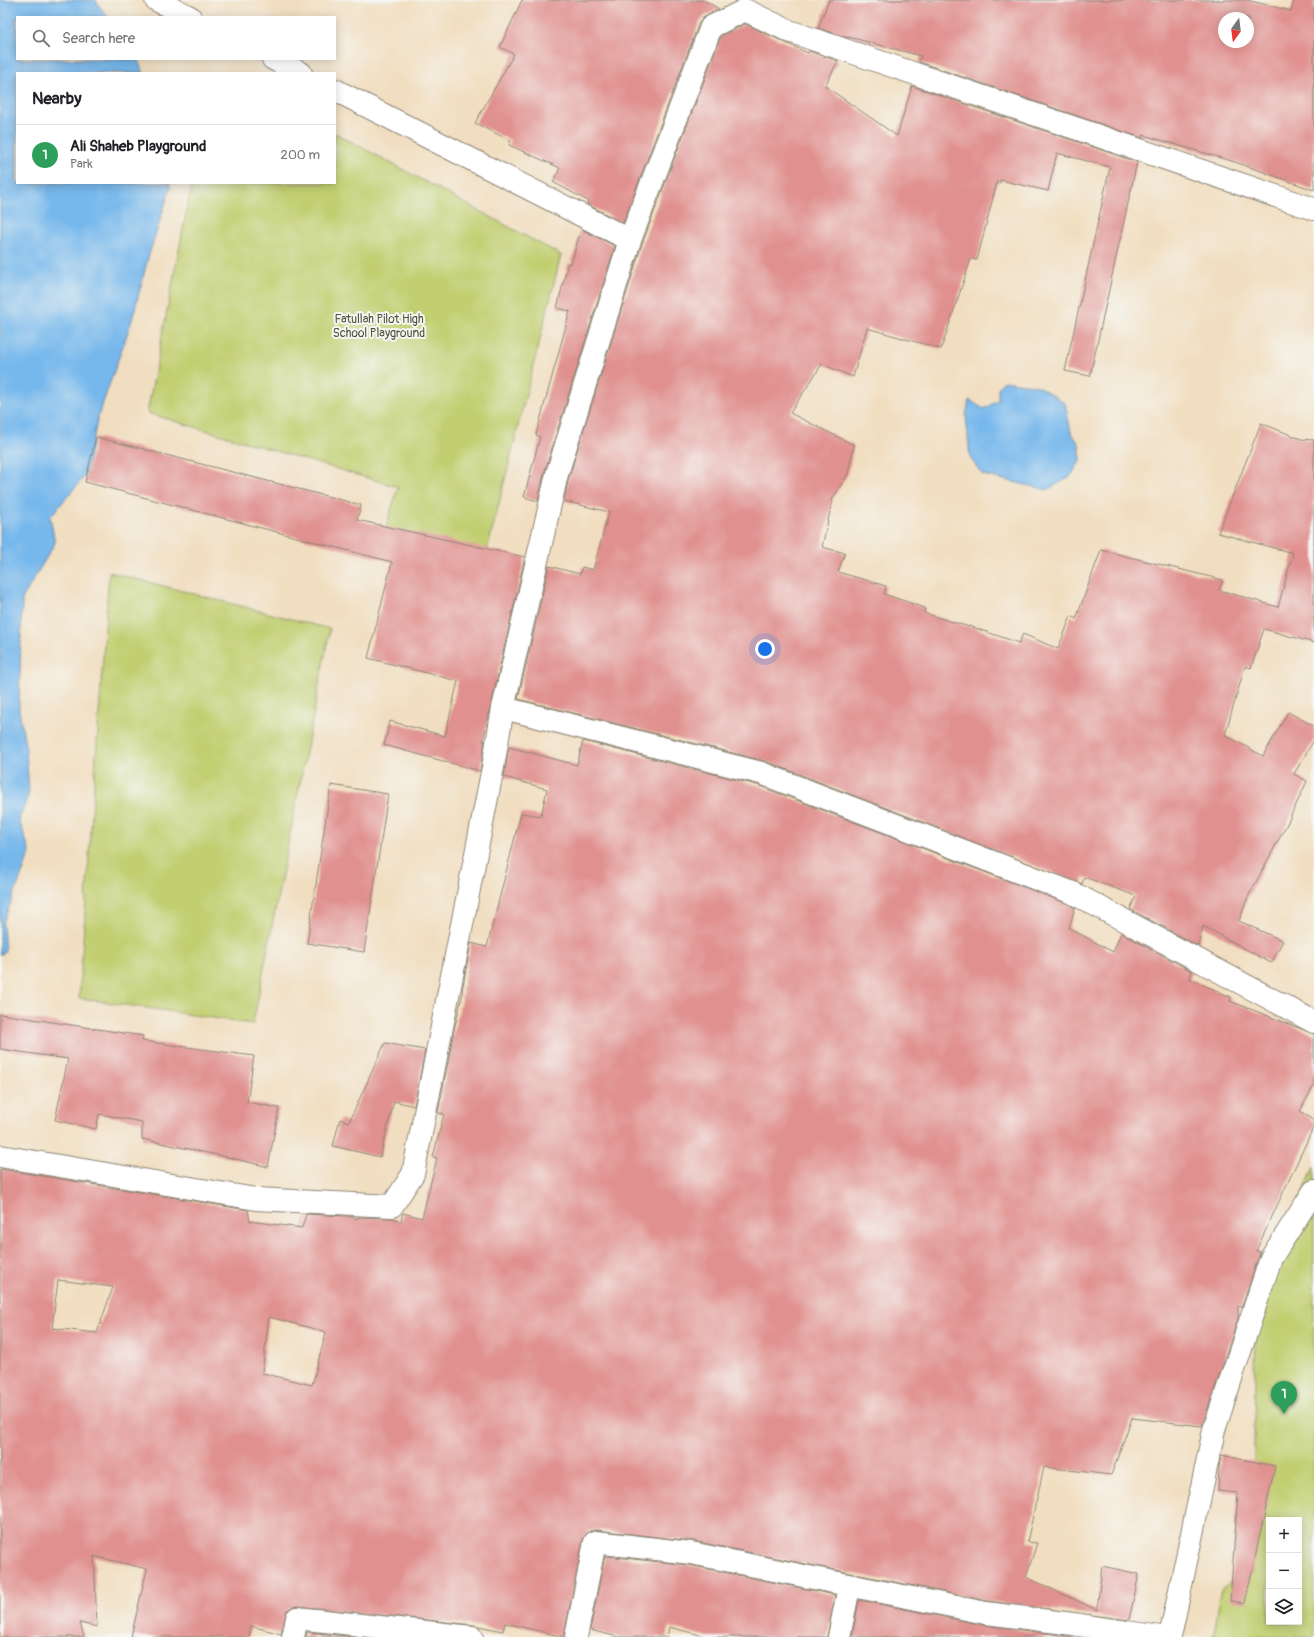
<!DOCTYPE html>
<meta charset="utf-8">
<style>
body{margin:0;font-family:Pangolin,sans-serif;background:#f2f2f2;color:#202124}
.controls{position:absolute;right:12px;bottom:12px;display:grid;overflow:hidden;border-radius:0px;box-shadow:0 2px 10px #0003}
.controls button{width:36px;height:36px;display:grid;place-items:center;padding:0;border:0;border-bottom:1px solid #e0e0e0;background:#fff;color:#202124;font:20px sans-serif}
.compass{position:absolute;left:1218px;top:12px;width:36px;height:36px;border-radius:50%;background:#fff;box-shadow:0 2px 10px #0003;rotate:194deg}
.you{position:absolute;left:765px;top:649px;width:14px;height:14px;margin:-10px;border:3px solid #fff;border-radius:50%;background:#1a73e8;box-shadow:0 0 0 6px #1a73e833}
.badge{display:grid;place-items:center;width:26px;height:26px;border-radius:50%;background:#d1495b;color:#fff;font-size:13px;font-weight:700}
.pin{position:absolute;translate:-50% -33px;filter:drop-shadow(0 1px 2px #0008)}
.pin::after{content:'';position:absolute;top:21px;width:14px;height:12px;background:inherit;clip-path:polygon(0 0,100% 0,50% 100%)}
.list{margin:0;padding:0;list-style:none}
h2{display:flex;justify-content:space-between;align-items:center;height:52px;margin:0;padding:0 16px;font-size:17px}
h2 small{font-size:13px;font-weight:400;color:#757577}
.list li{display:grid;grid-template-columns:26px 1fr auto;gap:12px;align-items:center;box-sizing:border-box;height:60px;padding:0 16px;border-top:1px solid #e0e0e0}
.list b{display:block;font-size:15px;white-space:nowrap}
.list p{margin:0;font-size:13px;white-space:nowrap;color:#757577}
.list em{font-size:13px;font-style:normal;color:#757577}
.icon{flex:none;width:22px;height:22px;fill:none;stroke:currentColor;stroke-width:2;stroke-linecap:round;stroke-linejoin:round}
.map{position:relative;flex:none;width:1314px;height:1637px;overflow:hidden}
.search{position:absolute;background:#fff;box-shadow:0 2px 10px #0003;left:16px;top:16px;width:320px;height:44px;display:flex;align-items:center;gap:10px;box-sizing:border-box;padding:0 14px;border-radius:0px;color:#757577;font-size:15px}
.panel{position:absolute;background:#fff;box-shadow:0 2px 10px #0003;left:16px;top:72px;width:320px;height:112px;border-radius:0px}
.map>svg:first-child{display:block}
.green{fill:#c1cf71;stroke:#767d4e;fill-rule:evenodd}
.water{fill:#77b8ec;stroke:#51728c}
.building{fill:#e0918f;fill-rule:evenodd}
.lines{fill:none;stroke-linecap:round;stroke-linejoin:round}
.street-casing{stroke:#8e8476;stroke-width:24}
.street{stroke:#fff;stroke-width:22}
.labels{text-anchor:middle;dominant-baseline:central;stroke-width:4;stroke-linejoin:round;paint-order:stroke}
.park-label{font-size:12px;fill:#50543c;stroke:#f6f6f2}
</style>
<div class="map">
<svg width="1314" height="1637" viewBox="0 0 1314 1637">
<rect width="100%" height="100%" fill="#f6f6f2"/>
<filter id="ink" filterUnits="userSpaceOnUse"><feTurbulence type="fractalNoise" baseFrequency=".025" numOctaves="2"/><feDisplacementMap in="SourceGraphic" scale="8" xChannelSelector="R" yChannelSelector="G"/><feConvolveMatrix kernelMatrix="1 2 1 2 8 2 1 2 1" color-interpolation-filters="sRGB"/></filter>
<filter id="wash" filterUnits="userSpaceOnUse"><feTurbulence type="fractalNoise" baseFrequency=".012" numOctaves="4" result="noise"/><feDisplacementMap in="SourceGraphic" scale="16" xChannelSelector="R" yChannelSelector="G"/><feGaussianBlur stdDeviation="0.9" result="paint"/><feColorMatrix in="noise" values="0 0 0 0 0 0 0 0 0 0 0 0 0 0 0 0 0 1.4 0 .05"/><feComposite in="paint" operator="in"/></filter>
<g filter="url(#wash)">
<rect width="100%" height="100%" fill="#f1dec0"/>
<!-- green -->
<path class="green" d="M335,133L561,255L485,559L385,530L398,487L147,413L192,183H335Z
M109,572L330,629L253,1024L79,998Z
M1314,1167V1637H1213L1222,1586L1252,1574L1256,1307ZM1269,1520H1299V1622H1269Z"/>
<!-- water -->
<path class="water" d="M0,0H96L97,3L108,17H17V59H137L144,73H17V183H170V189L148,258L132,320L98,417L85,476L50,517L55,543L22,599L19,710L26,750L29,793L19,819L30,853L3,923L5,952L0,955Z
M1004,381L1038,386L1065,403L1071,432L1079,444L1081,460L1070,477L1047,490L983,475L970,458L966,416L969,400L984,409L998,400V388Z"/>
<g id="blocks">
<!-- building -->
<path class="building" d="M522,0H704L719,9L705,16L699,23L623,223L587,204L588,201L553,182L560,168L509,145L511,141L475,123L514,54L500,47Z
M829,0H1247L1291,11L1294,0H1314V190L1235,162L1143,135L1142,138L919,62L921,56L849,37V38L818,28ZM1224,18H1248V42H1224Z
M745,24L808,53L809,51L838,61L825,86L897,136L912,86L1137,162L1090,376L1065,371L1110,167L1057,153L1048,191L1000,180V183L997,182L977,260L971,259L941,349L867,328L853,377L822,364L790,413L854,445L848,474L833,498L822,547L845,553L838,572L886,586L884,594L925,608L924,613L969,627V626L1019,643L1023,634L1058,649L1071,616L1076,619L1101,550L1223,580L1219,590L1278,607L1293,553L1218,533L1261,423L1301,439L1314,440V643L1264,629L1251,668L1245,666L1225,735L1263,756L1288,712L1314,726V740L1294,774L1307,781L1288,822L1248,897L1239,921L1283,941L1271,963L1203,926L1198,946L1130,909L1136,896L1084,877L1082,884L765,761L518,699L549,566L580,574L582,567L593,570L609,512L564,501L569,477L642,244L721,36Z
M581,229L615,246L545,470L538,501L524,497L540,437L536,435L570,311L557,308L568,263L571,264Z
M96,437L361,505L357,520L525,557L491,705L483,741H485L480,771L384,745L390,721L445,736L458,681L368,658L392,562L85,482Z
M583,741L757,785L1068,904L1075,908L1069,928L1113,952L1121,933L1192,971L1190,979L1231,997L1230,1001L1314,1034V1085L1300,1111L1314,1121V1126L1256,1251L1260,1252L1242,1307L1238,1306V1319L1202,1426L1132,1418L1111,1475L1044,1467L1027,1542L1037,1543L1026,1577L1097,1610L1102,1566L1139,1574L1129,1620L988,1601L693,1541L596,1530L590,1531L586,1534L583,1540L564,1637L505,1623L503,1631L473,1625L298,1606L292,1607L287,1610L281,1634L251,1626L249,1637H131L147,1569L94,1556L97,1627L80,1623L84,1637H0V1169L248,1210L250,1221L302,1228L306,1214L348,1216L357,1219L358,1217L392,1218L401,1221L403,1213L422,1218L437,1158L433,1157L444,1114L438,1113L455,1026L463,992L462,991L471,943L487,947L521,813L541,816L547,789L504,777L509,747L577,765ZM58,1280L113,1287L97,1333L52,1328ZM269,1317L326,1332L312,1385L262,1373Z
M331,785L388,794L364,952L307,943Z
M0,1014L143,1036L142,1041L254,1056L247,1102L279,1108L268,1167L236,1159L142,1139V1122L99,1114L96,1129L55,1120L68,1059L0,1049Z
M385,1043L425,1050L414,1106L394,1101L380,1157L333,1146L340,1119L349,1122Z
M1221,1455L1275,1466L1245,1603L1230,1601L1238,1493L1218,1491L1219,1468Z
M605,1556L689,1565L835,1595L827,1637H708L669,1627L667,1637H618L590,1630Z
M859,1600L984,1625L1075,1637H852Z
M307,1632L356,1637H306Z"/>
</g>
</g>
<g filter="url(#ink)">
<use href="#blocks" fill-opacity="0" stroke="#8e8476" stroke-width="1"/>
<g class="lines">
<defs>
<path id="street" d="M156,0L190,17
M273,59L301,73
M335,90L630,240
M503,708L761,773L1073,893L1314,1022
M0,1156L256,1199L392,1206L413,1174L493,767L503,708L557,474L630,240L711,27L745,10L789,31L1314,209
M293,1637L297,1618L472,1637
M576,1637L595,1542L691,1553L986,1613L1073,1624L1160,1637
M839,1637L849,1587
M1170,1637L1214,1430L1271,1258L1314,1191"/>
</defs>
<!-- street casing -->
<use href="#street" class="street-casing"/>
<!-- street -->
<use href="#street" class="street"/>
</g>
</g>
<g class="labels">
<!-- park labels -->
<g class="park-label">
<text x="379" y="319">Fatullah Pilot High<tspan x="379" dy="14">School Playground</tspan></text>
</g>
</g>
</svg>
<div class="controls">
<button>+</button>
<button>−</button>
<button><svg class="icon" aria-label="layers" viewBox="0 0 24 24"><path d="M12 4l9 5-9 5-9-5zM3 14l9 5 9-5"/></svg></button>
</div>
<svg class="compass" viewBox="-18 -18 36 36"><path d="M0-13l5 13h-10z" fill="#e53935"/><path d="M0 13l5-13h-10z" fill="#757577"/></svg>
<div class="you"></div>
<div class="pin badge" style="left:1284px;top:1414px;background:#2e9e5b">1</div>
<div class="search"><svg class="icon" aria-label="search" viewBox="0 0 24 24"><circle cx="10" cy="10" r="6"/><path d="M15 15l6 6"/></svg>Search here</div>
<section class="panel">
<h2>Nearby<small></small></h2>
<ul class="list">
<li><span class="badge" style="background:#2e9e5b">1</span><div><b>Ali Shaheb Playground</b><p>Park</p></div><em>200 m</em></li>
</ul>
</section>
</div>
